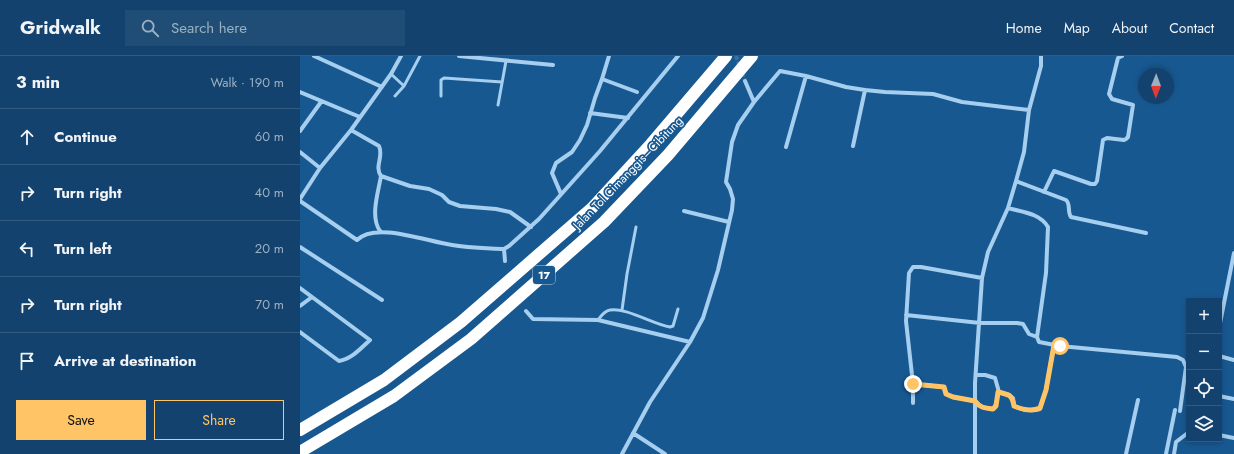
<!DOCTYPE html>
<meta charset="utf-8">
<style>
body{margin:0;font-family:Jost,sans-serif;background:#1f4d75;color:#f1f3f6}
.controls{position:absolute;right:12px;bottom:12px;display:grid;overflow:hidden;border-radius:0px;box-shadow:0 2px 6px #0003}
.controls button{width:36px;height:36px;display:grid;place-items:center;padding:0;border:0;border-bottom:1px solid #315b80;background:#12426d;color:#f1f3f6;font:20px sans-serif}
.compass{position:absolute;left:838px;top:12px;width:36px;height:36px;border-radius:50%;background:#12426d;box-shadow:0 2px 6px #0003;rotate:181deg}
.stop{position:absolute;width:12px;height:12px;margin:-9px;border:3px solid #ffc465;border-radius:50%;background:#fff}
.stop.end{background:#ffc465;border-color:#fff;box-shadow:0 1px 4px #0008}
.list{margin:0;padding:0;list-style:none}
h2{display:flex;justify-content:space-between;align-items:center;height:52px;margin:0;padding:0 16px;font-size:17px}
h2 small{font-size:13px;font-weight:400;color:#9cb0c2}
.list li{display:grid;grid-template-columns:26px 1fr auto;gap:12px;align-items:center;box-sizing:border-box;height:56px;padding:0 16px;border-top:1px solid #315b80}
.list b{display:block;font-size:15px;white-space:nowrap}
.list em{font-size:13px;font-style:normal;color:#9cb0c2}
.actions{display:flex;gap:8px;padding:12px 16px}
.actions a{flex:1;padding:9px 0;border:1px solid #ffc465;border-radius:0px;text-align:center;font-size:14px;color:#ffc465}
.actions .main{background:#ffc465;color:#111}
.icon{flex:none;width:22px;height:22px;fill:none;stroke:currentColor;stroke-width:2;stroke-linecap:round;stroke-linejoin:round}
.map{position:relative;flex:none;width:934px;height:398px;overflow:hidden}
header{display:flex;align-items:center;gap:24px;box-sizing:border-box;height:56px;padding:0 20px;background:#12426d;border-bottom:1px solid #315b80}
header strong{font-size:19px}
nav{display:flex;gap:22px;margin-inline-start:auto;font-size:14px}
.search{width:280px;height:36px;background:#1f4d75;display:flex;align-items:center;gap:10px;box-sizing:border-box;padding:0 14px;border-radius:0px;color:#9cb0c2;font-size:15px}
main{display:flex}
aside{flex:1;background:#12426d}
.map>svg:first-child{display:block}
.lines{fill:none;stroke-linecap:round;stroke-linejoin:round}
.minor-tunnel{stroke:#3b71a2;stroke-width:4;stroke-dasharray:4 2;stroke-linecap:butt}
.service{stroke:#a6ceef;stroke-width:3}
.minor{stroke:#a6ceef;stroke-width:4}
.motorway{stroke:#fff;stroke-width:12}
.route{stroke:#ffc465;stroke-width:5}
.labels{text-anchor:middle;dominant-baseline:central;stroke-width:3.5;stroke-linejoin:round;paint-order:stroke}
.shield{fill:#185891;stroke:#bacdde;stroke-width:1}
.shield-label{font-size:11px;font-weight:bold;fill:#fff}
.street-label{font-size:12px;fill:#fff;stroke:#185891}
</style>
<header>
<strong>Gridwalk</strong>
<div class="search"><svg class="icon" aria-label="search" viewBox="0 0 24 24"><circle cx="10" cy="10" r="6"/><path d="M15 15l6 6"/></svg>Search here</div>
<nav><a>Home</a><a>Map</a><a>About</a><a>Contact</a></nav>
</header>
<main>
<aside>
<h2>3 min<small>Walk · 190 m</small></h2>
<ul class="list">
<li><svg class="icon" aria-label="ahead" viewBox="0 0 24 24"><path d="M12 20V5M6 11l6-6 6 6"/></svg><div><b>Continue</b></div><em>60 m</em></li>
<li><svg class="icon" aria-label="right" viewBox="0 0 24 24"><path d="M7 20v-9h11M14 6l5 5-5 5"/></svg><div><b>Turn right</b></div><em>40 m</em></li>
<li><svg class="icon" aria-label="left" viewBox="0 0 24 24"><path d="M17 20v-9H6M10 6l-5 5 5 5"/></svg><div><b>Turn left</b></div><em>20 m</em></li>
<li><svg class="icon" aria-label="right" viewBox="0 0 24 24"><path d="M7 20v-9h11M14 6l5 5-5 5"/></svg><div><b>Turn right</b></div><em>70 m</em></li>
<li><svg class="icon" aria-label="arrive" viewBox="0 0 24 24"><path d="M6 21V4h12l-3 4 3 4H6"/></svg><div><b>Arrive at destination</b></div></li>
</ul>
<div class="actions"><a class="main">Save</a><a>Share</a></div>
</aside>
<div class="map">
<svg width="934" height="398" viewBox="0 0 934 398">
<rect width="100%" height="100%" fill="#185891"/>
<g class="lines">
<!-- minor-tunnel -->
<path class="minor-tunnel" d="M436,0L445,25"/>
<!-- service -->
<path class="service" d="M91,18L104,30
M95,40L104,30L120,0
M141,40V24L144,22L202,26
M198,49L206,5
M322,254L327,218L336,171
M298,264C301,260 304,255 310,254C325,251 353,268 370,271L373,270L378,253"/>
<!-- minor -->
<path class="minor" d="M14,0L82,31
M159,0L253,9
M302,23L337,36
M0,36L60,61
M454,46L480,15L506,20L546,31L565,34L585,36L633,38L662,46L729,54
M290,57L328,62
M51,74L79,90C84,101 74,110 81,120L110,130L129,133L142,139L149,146L160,150L196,153L210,156L231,171
M0,75L21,46
M553,90L565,34
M486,91L506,20
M0,96L20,112
M716,125L766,144C771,148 767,156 771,161L846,177
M744,136L754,115L791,128H795L797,125L803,84L807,82L824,84L826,83L828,81L833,49L812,43L809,38L818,2L822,0
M261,138L252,117L256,107L272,96L280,84L287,69L295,42L302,23L309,0
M0,143L20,112L51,74L91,18L101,0
M0,145L57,184C76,165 128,186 152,189C168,192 186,192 204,193L209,190L239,163L300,95L378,0
M708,152C722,156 740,157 748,171L746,217L737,281L739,286L760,290L877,301L883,304L886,311L880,355
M384,155L429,166
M80,175C70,161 78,137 81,120
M0,191L82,244
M204,193L205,205
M0,232L70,284C61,292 52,303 39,305L0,276
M0,250L12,241
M226,255L233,263L298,264L390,286
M606,259L680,267H717L723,268L729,278L737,281
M919,272L934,197
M919,300L934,304
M676,319H685L695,322L699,336
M613,328L644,331L646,338L653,341L675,345C680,352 685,352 693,353C698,348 696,342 699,336L709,339L713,342L714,350C723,354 731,356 740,353L746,334L754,289
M919,340L934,343
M613,347V328L606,265L609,217L613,211H621L682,222
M333,377L365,398
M919,379L934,382
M322,398L350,346L390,286L403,262L418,214L432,154L433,143L430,133L426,126L432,86L438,69L454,46L445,25
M675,398V327L682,222L688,196L708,152L716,125L724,96L729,54L741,10V0
M826,398L838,344
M866,398L875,354
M874,398L876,386L889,376"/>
<!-- motorway -->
<path class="motorway" d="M0,374L84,324L161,266L292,152L351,88L426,0
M0,396L94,340L171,283L304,166L368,99L452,0"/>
</g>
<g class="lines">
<!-- route -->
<path class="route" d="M613,328L644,331L646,338L653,341L675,345C680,352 685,352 693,353L696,350L698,336C709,339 712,338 714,350C723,354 731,356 740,352L746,334L754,289L760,290"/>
</g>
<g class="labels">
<!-- shield labels -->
<rect class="shield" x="233" y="210" width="22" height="18" rx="3"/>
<g class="shield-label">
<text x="244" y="219">17</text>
</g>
<!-- street labels -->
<g class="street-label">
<text transform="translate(328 117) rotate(-46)">Jalan Tol Cimanggis–Cibitung</text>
</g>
</g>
</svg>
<div class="controls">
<button>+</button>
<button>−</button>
<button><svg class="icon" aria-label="locate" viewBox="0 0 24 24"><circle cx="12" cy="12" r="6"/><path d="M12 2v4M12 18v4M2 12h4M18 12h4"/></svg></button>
<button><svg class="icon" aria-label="layers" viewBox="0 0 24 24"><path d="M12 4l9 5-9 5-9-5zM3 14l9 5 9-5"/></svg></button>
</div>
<svg class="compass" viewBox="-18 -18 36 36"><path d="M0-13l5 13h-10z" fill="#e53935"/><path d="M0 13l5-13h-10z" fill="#9cb0c2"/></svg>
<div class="stop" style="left:760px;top:290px"></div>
<div class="stop end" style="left:613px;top:328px"></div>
</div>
</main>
